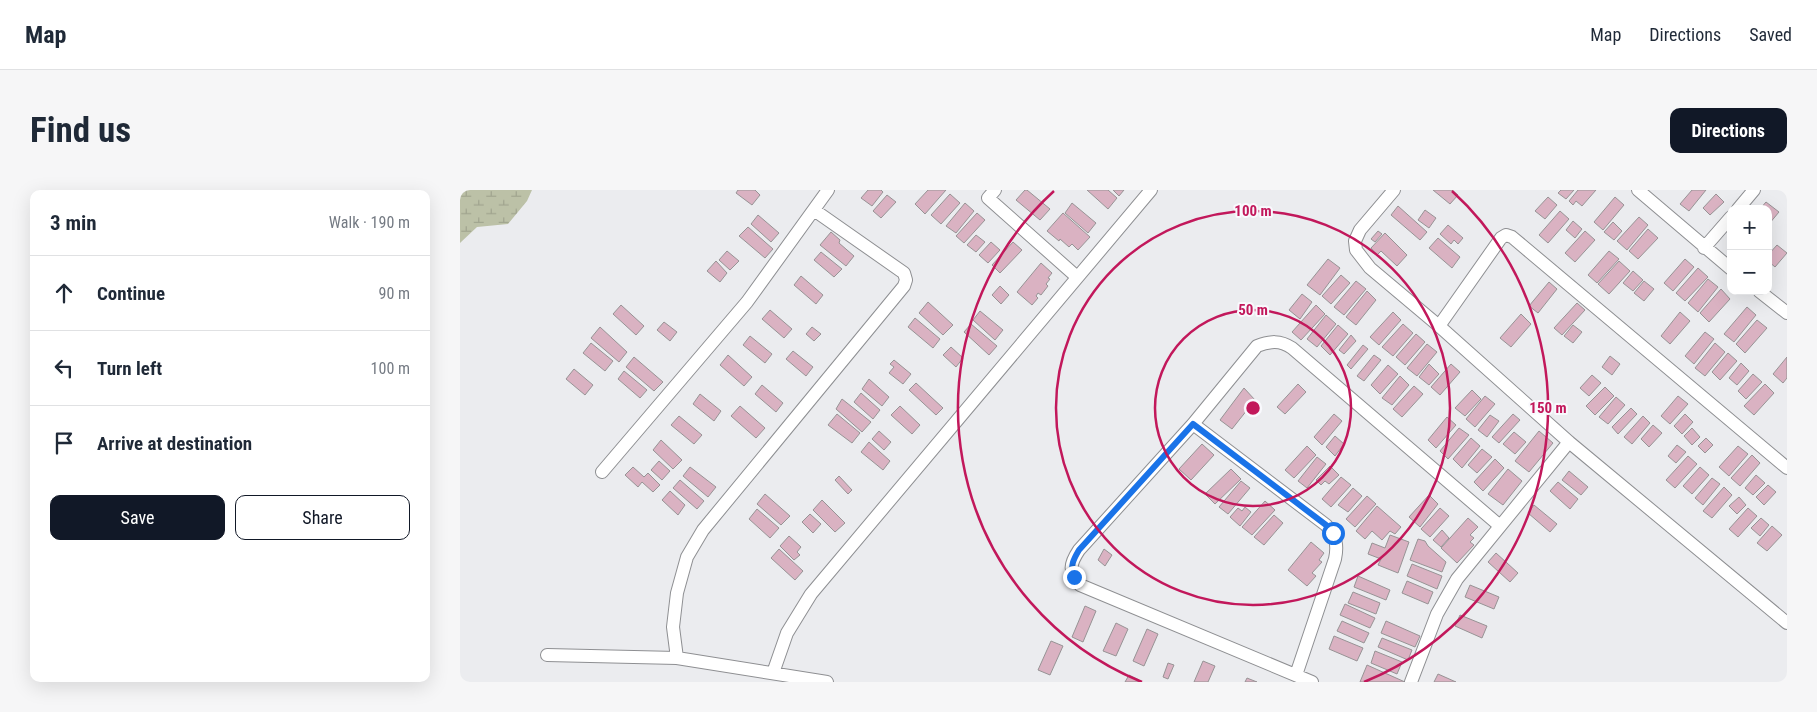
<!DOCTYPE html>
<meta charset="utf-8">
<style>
body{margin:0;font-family:"Roboto Condensed",sans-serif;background:#f6f6f7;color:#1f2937}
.controls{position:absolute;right:15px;top:15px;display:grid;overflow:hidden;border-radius:10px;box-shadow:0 5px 20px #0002}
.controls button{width:45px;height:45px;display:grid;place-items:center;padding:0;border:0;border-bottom:1px solid #e0e1e3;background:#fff;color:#1f2937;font:25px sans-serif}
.stop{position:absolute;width:15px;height:15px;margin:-11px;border:4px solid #1a73e8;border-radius:50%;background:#fff}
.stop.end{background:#1a73e8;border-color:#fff;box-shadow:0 1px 5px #0008}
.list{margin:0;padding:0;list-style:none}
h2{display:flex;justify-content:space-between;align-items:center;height:65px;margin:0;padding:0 20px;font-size:21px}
h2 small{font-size:16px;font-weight:400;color:#747a83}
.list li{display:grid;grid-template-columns:32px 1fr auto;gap:15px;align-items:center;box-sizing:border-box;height:75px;padding:0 20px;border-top:1px solid #e0e1e3}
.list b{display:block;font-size:19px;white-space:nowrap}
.list em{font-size:16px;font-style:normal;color:#747a83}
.actions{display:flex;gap:10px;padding:15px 20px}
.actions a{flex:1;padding:11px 0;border:1px solid #111827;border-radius:10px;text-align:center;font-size:18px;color:#111827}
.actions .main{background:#111827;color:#fff}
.icon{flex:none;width:28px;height:28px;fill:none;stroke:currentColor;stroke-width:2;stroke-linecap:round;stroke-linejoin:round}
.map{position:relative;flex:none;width:1327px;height:492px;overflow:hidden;border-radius:10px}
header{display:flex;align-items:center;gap:30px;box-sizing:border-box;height:70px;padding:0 25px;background:#fff;border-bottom:1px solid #e0e1e3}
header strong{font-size:24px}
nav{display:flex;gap:28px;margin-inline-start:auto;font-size:18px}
.intro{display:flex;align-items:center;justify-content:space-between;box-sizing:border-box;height:120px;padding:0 30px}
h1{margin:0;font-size:35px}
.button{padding:12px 22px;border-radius:10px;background:#111827;color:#fff;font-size:18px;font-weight:700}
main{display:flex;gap:30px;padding:0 30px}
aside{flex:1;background:#fff;border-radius:10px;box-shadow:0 5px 20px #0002}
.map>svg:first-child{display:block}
.wetland{fill:url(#wetland-marsh)}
.building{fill:#dab2c2;stroke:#979395}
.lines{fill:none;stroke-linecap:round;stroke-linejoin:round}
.minor-casing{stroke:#8e8f92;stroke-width:14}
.minor{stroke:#fff;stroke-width:12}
.route{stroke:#1a73e8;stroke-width:6}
.ring{fill:none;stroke:#c2185b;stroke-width:2.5}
.centre{fill:#c2185b;stroke:#f9f9fd;stroke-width:2.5}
.ring-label{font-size:15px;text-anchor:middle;font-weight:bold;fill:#c2185b;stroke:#f9f9fd;stroke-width:4;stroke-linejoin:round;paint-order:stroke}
</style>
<header>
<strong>Map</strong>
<nav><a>Map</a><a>Directions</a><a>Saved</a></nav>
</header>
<div class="intro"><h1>Find us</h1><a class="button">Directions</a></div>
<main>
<aside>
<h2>3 min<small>Walk · 190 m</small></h2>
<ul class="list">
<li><svg class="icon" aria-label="ahead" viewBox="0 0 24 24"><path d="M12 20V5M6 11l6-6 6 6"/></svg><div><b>Continue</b></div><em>90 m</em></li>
<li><svg class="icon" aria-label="left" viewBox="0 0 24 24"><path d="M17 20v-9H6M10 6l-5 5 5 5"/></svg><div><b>Turn left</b></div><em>100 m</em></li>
<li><svg class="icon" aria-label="arrive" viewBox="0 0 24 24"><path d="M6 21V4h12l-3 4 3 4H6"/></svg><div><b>Arrive at destination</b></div></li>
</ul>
<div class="actions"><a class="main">Save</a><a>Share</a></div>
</aside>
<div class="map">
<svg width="1327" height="492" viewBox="0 0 1327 492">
<defs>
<pattern id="wetland-marsh" width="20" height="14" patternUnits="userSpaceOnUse" patternTransform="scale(1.25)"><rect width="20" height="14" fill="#bcc1a7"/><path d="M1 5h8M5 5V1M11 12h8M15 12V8" fill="none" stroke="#a1a58f"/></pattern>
</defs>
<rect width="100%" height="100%" fill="#ebecef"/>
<!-- wetland -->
<path class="wetland" d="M0,0H72L67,11L48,34L17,37L0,53Z"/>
<!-- building -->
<path class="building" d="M278,0H295L300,5L292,15L276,3Z
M408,0H421L423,2L412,16L401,8Z
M468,0H486L465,24L455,14Z
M565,0H567L590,19L580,30L556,10Z
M627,0H648L657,8L648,19Z
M653,0H664L659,6Z
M973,0H992L998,5L990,14Z
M1101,0H1114L1106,9L1098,3Z
M1118,0H1136L1122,16L1116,11L1113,15L1109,11Z
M1232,0H1246L1229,21L1220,14Z
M490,4L500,13L481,34L471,25Z
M1256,4L1264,12L1250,25L1243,18Z
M427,5L436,12L421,28L413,21Z
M1088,7L1097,15L1085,29L1075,21Z
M1155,7L1164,15L1143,40L1134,32Z
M1306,12L1319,22L1309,34L1308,19H1300Z
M505,13L514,21L496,43L486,36Z
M612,13L636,33L628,43L605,23Z
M938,16L967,42L960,50L931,25Z
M965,20L976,28L969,38L958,30Z
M1100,21L1109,29L1088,53L1079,45Z
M517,23L525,30L504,53L496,46Z
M603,23L630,47L618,60L612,54L609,57L600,49L599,51L587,41Z
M298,25L319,43L311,52L291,34Z
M1179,27L1188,35L1167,60L1157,51Z
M1113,31L1122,39L1115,48L1106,40Z
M1153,32L1162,41L1154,50L1144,42Z
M988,35L1003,48L998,54L994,50L991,54L980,44Z
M288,37L313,59L305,68L279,46Z
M1188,39L1198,48L1178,69L1169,61Z
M918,41L922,44L915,52L911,49Z
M1125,41L1135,50L1115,72L1105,63Z
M371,42L380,50L379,53L394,66L386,76L360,55Z
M925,43L947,65L937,76L921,61L917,65L911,58Z
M516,45L525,52L516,62L507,55Z
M978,48L1000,67L992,78L969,58Z
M531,52L540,60L528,73L519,65Z
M553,52L562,60L540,83L532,75Z
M1317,55L1327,63L1315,77L1308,71V65Z
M267,61L279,71L270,80L259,70Z
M1149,61L1159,69L1137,93L1128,85Z
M361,62L382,79L374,87L354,70Z
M868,69L880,78L860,105L847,95Z
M1225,69L1234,77L1213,101L1204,93Z
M256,71L267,83L260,92L247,81Z
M1159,71L1170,81L1149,104L1138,94Z
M581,73L592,83L588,88L590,89L586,94L588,96L581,105L578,103L576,106L578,108L572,115L557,102Z
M1238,78L1248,87L1225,111L1216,103Z
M1173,81L1183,90L1173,101L1163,93Z
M881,85L890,93L871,114L862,106Z
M341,86L363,105L356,114L334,95Z
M1248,89L1258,97L1238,122L1228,113Z
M896,91L906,99L884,125L874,117Z
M1184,91L1194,99L1184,111L1174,103Z
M1089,92L1097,99L1078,123L1069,116Z
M540,96L549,105L541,114L532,105Z
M1261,99L1270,109L1249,132L1240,123Z
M907,101L916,110L896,135L886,127Z
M842,104L852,112L840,129L829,120Z
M468,112L493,135L483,145L459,123Z
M1117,113L1125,120L1102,145L1094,138Z
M161,115L184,136L176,145L153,124Z
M856,115L865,124L841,150L832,142Z
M1287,117L1296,125L1274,152L1264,144Z
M310,120L332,139L324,148L302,129Z
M520,121L543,140L535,150L513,130Z
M933,122L941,130L919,155L910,147Z
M1220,122L1230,131L1210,154L1201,146Z
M1061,124L1071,134L1051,157L1040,148Z
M866,125L876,134L857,157L847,149Z
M455,128L480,149L473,158L448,137Z
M1297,130L1307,138L1285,163L1276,154Z
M204,132L217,142L210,151L197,140Z
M511,134L537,156L529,165L504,142Z
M943,134L953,143L933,166L922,157Z
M878,135L888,144L870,165L861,156Z
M1113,135L1122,142L1113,153L1104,146Z
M140,137L167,162L159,172L131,148Z
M352,137L361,144L354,151L346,144Z
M1245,142L1254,149L1234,174L1225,166Z
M956,144L965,152L945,175L936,167Z
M891,145L896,151L884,164L879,160Z
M290,146L312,164L305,173L283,155Z
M131,153L153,171L145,181L123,163Z
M1255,153L1265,162L1245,186L1235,178Z
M967,154L977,162L957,186L947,178Z
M903,155L908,159L891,179L887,175Z
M491,157L503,168L496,177L483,165Z
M333,161L353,177L346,186L326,169Z
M1268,163L1277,171L1260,190L1252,182Z
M268,165L292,187L284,196L260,175Z
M914,165L921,170L904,191L897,186Z
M1150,166L1160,174L1152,185L1142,177Z
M174,167L203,192L194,201L166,177Z
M1327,167V188L1323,193L1313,184Z
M434,170L451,184L443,194L429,183L434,177L430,174Z
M1281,173L1289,181L1277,195L1269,188Z
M969,174L979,184L969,195L959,187Z
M991,174L1000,182L980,205L971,197Z
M928,175L938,184L920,204L911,195Z
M114,179L133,195L125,205L106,189Z
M164,181L187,200L180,208L158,189Z
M1293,184L1302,192L1286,209L1278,201Z
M1132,185L1141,193L1129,206L1120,198Z
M940,186L949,195L932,215L922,208Z
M409,189L429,207L422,216L402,199Z
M456,193L483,218L476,225L449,200Z
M838,194L846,202L825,224L817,217Z
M1305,194L1314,203L1294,225L1284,216Z
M302,195L323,213L316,222L295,204Z
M954,196L963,204L942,227L933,219Z
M1145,197L1154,206L1135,225L1126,216Z
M784,198L795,210L772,239L760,230Z
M1012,200L1021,209L1005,226L995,218Z
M401,203L420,220L413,229L394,212Z
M240,204L261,221L254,231L233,214Z
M1025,206L1035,214L1015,237L1006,229Z
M1218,206L1228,214L1210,234L1201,226Z
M1156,207L1165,215L1148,234L1139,227Z
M382,209L411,232L402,242L376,219Z
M280,216L305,238L296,248L271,226Z
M440,216L460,235L452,244L431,225Z
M1171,218L1177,224L1158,244L1152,237Z
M377,224L400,243L392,253L368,235Z
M874,224L882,231L862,255L854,247Z
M1053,224L1060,230L1039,253L1032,247Z
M1225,224L1233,232L1222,244L1214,236Z
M1030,225L1039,231L1027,247L1018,240Z
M219,226L242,245L234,254L211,235Z
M1183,226L1190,233L1172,254L1164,247Z
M987,227L996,235L976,258L968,250Z
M1193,235L1202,243L1189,257L1181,249Z
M999,238L1009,245L988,269L980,261Z
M1232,238L1240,247L1232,255L1224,246Z
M419,241L431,252L424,260L412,249Z
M1079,241L1093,253L1069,282L1055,271Z
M1054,242L1066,252L1055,264L1043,254Z
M875,246L884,254L875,266L866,257Z
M1011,248L1020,256L1002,278L993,269Z
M1246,248L1253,255L1245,263L1238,256Z
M201,250L222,270L213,279L193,260Z
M409,252L430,271L423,280L401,262Z
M742,254L754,265L731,290L719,279Z
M1217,255L1226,262L1216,273L1208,266Z
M847,256L856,265L834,288L825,280Z
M1278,256L1288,264L1269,286L1259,277Z
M1022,259L1032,267L1017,283L1008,275Z
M1292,265L1300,273L1280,296L1271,288Z
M1228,266L1237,274L1215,298L1206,290Z
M857,267L866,274L847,298L838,291Z
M1035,269L1044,278L1023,301L1014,292Z
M199,271L210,281L202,290L191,280Z
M870,276L879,285L869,294L865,291L861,295L856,290Z
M173,277L184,287L188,283L200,295L193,302L182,292L178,297L165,285Z
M230,277L256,297L248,307L223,286Z
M1240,277L1249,285L1232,304L1223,296Z
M771,279L781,289L755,314L745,304Z
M1048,279L1062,291L1043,315L1028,304Z
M1109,281L1128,297L1121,305L1102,290Z
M1296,285L1305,293L1293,305L1285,298Z
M379,286L392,300L388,304L375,290Z
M881,287L891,295L871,317L862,309Z
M1252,288L1260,294L1243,315L1235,308Z
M220,290L244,311L237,319L213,298Z
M781,291L790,298L768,324L759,317Z
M1098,292L1118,309L1110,319L1090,301Z
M1308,295L1316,302L1304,315L1296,307Z
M1264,297L1272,305L1252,328L1243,321Z
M893,298L902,306L888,322L878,315Z
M210,301L225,315L218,325L202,310Z
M305,304L330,326L321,335L297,314Z
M969,305L978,314L960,337L949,327Z
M907,306L916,314L895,337L886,329Z
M1279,307L1286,315L1277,324L1269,316Z
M362,310L385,333L375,342L353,320Z
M805,311L815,320L792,345L782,337Z
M1074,315L1097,334L1090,342L1068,323Z
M917,316L941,337L935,344L930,341L922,350L912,341L905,349L896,341Z
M785,317L791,322L780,336L770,327L778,318L782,321Z
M980,318L989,326L970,347L961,339Z
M1288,318L1297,326L1278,347L1269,339Z
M297,319L319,338L310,348L289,329Z
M350,324L361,334L353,343L342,332Z
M814,325L823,333L804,355L794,347Z
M1008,328L1018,337L1010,345L1014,348L1010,352L1014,355L997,373L981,358Z
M1301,328L1309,335L1300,346L1291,338Z
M1312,336L1322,345L1307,361L1297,353Z
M982,340L989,348L981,357L973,350Z
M930,345L949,352L938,383L918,375L921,369L908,364L912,353L925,358Z
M329,346L341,357L337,362L340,365L334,370L320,356Z
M958,349L965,351L968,356L986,372L982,382L950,370Z
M851,352L864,363L859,370L862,372L852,383L856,386L847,396L828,380Z
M319,359L343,381L335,390L311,368Z
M644,359L652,365L645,376L638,370Z
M1036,363L1058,383L1050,392L1028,372Z
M952,374L982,386L977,399L947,386Z
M898,386L930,400L926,410L894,397Z
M947,391L973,402L968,414L942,403Z
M1010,395L1039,407L1034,419L1005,407Z
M893,402L920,413L916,424L888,413Z
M885,414L915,428L910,438L880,425Z
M625,416L636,421L623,452L612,447Z
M1000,425L1027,436L1022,448L995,436Z
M882,431L909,443L904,453L877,441Z
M926,431L960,446L955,457L921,443Z
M656,433L668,439L656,466L643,461Z
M687,439L698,444L684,476L673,471Z
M874,446L903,458L897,471L869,459Z
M922,448L952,460L948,470L918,457Z
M591,451L603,456L590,485L578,480Z
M915,461L942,472L937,484L911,473Z
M743,471L755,476L748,492H734Z
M708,473L714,475L708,489L703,487Z
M907,475L945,492H900Z
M978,484L996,492H974Z
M669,485L679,490L678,492H665Z
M787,488L797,492H785Z"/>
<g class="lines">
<defs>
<path id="minor" d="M535,0L528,8L617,87
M934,0L900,40L895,51L896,60L910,78L979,136L1109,252L1327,433
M1178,0L1271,79
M1278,19L1294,0
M1244,58L1271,27
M1299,101L1327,123
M979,136L1041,48L1046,45L1052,47L1327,278
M733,234L866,335C876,346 878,355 875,369L836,485
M142,282L287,112L368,0
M87,465L217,468L367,492
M217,468L213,437L217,403L227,367L243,340L444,96L446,90L444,83L354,20
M313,483L327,443L351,404L691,0
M852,492L620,395C609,381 609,375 619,360L733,234L797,156C810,151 820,150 832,158L1040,336
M951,492L977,424L997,389L1109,252"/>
</defs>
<!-- minor casing -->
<use href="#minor" class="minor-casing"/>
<!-- minor -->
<use href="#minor" class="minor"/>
</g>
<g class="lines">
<!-- route -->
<path class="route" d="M614,387C610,376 613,370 619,360L733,234L866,335L873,343"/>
</g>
<!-- distance rings -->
<g class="ring">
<circle cx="793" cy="218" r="98"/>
<circle cx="793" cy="218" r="197"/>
<path d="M682 492A295 295 0 0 1 594 1M992 1A295 295 0 0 1 904 492"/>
</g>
<circle cx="793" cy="218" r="8" class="centre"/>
<g class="ring-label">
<text x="793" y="26">100 m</text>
<text x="793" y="125">50 m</text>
<text x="1088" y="223">150 m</text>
</g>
</svg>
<div class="controls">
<button>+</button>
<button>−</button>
</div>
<div class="stop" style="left:873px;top:343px"></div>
<div class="stop end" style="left:614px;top:387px"></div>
</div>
</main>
